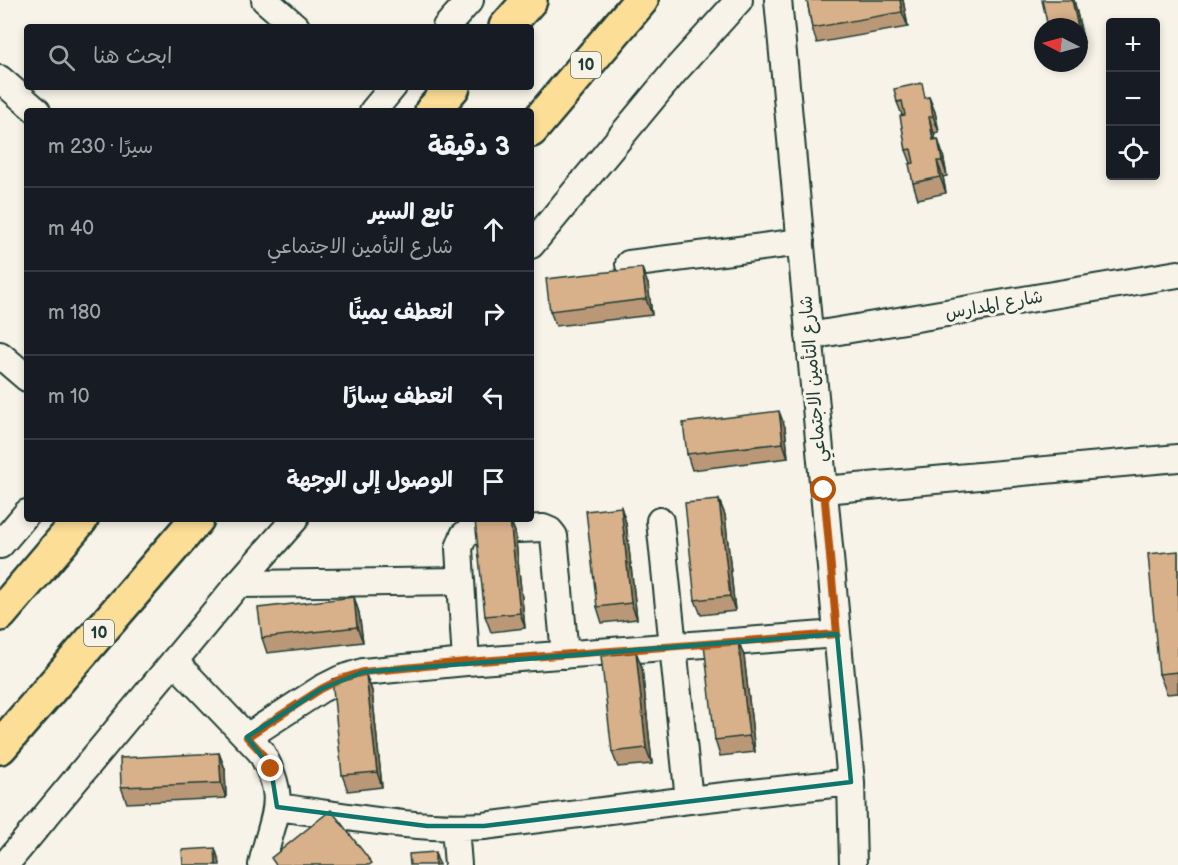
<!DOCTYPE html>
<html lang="ar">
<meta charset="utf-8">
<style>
body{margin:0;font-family:"Balsamiq Sans","Playpen Sans Arabic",sans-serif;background:#242831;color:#f1f3f6;direction:rtl}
.controls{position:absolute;right:18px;top:18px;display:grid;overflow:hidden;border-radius:6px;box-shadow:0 3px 9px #0003}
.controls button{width:54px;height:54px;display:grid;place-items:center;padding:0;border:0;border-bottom:2px solid #363941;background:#171b24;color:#f1f3f6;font:30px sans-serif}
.compass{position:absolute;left:1034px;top:18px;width:54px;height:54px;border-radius:50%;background:#171b24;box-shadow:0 3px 9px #0003;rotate:276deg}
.stop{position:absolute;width:18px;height:18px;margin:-14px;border:4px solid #b45309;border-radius:50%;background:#fff}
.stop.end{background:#b45309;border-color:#fff;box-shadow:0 2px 6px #0008}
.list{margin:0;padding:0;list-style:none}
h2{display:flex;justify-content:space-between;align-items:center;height:78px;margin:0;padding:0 24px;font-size:26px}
h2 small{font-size:20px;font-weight:400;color:#9ea1a6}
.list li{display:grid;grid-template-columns:39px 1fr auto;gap:18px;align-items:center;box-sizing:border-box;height:84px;padding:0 24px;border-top:2px solid #363941}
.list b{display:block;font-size:22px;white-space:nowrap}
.list p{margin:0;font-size:20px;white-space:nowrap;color:#9ea1a6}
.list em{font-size:20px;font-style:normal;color:#9ea1a6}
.icon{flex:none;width:33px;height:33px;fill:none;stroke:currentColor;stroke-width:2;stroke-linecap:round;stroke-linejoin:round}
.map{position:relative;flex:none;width:1178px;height:865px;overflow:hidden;direction:ltr}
.search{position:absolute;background:#171b24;box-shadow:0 3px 9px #0003;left:24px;top:24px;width:510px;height:66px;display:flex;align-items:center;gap:15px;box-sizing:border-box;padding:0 21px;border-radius:6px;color:#9ea1a6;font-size:22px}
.panel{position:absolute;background:#171b24;box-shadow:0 3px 9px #0003;left:24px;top:108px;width:510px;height:414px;border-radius:6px;direction:rtl}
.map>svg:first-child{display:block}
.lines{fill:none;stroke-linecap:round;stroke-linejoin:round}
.minor-casing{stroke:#1f3d34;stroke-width:30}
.major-casing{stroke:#1f3d34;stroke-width:38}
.minor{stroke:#f7f3e8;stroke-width:26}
.major{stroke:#fcde96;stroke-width:33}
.wall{fill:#ba9877;stroke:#1f3d34;stroke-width:1.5}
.shaded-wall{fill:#977c61;stroke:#1f3d34;stroke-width:1.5}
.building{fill:#d8b18a;stroke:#1f3d34;stroke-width:1.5}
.route{stroke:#b45309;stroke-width:8}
.marked{fill:none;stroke:#0f766e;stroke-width:4.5;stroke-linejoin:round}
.labels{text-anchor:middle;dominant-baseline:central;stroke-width:6;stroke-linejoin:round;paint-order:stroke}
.shield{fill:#f7f3e8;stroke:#60746a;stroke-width:1.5}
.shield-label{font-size:16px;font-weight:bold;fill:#1f3d34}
.street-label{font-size:18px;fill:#1f3d34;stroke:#f7f3e8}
</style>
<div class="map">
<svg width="1178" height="865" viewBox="0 0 1178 865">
<rect width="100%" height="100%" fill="#f7f3e8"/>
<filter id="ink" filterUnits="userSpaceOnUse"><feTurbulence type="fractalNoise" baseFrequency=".0167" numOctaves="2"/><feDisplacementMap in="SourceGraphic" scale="12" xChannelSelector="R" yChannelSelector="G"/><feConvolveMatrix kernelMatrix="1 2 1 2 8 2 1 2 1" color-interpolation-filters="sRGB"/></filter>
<g filter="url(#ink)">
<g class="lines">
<defs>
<path id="minor" d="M265,0L296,27
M778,0L851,782L853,865
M446,27L470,0
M0,79L37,111
M373,111L393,87
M531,245L675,71L739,0
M629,264L801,242
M809,336L1178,274
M0,355L27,378
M824,490L1178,458
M660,521L689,800
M0,545L27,513
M238,584L461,581
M174,661L261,752C290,803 272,815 262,865
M466,662L459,548L464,535L470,531L543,528L550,531L554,536L565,655
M247,737L321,689L341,679L363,672L466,662L837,634
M277,807C346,816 414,830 484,826L689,800L851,782
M455,827L458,865
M5,865L238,584L295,519"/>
<path id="major" d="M506,27L530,0
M432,111L453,87
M531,130L641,0
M0,614L81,519
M0,747L197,519"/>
</defs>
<!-- minor casing -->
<use href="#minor" class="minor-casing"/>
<!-- major casing -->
<use href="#major" class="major-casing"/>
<!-- minor -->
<use href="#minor" class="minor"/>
<!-- major -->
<use href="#major" class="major"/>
</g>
<!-- wall -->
<path class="wall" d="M807,0H903L908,27L817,43L812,28Z
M1074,0L1084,43L1079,44V27Z
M929,97L935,112L939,132L934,133L936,140L943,155L947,176L943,177L946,193L918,199L913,183L911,163L906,150L902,115L897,102Z
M648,284L652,315L556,326L550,311Z
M785,427L788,458L692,470L687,454Z
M719,500L725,515L735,611L701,615L695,600Z
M621,507L626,523L637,619L602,623L597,607Z
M489,519H510L515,532L525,628L491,632L485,616Z
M1178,551V693L1167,694L1159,674Z
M354,597L359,613L363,642L267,653L262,638Z
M738,640L744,656L755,752L720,756L715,740Z
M636,652L642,668L652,764L618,767L612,752Z
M366,675L372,691L382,787L348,791L342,775Z
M219,753L225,769L226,798L127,803L121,787Z"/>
<!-- shaded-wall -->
<path class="shaded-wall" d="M900,0H903L908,27L902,12Z
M1072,0H1074L1084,43L1079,30V27H1078Z
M929,97L935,112L939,132L933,116Z
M929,117L934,133L939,156L933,140Z
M938,139L943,155L947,176L942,161Z
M937,161L943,177L946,193L940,177Z
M642,268L648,284L652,315L646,299Z
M779,411L785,427L788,458L783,443Z
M719,500L725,515L735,611L730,596Z
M621,507L626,523L637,619L631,603Z
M510,519L515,532L525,628L520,613Z
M354,597L359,613L363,642L357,627Z
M738,640L744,656L755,752L749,736Z
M636,652L642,668L652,764L646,748Z
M366,675L372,691L382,787L377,772Z
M219,753L225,769L226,798L221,783Z
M215,848L220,863V865H216Z
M435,852L439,865H435Z"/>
<!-- building -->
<path class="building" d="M807,0H900L902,12L812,28Z
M1042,0H1072L1078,27H1048Z
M922,83L925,98L929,97L933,116L929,117L933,140L938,139L942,161H937L940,177L913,183L909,164L914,163L911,149L906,150L900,116L905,115L902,101L897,102L894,89Z
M642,268L646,299L550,311L546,279Z
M779,411L783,443L687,454L683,423Z
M719,500L730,596L695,600L685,503Z
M621,507L631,603L597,607L586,511Z
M489,519H510L520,613L485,616L475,520Z
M1178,551V672L1159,674L1148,554Z
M354,597L357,627L262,638L258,608Z
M738,640L749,736L715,740L704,644Z
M636,652L646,748L612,752L601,656Z
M366,675L377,772L342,775L332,679Z
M219,753L221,783L121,787L120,758Z
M331,810L372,863L369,865H276L271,858Z
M215,848L216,865H183L182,850Z
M435,852V865H410L409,854Z"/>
</g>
<g class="lines" filter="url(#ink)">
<!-- route -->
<path class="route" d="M271,769L261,752L247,737L321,689L341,679L363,672L466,662L837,634L824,490"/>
</g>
<!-- marked area -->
<path class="marked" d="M837,634L851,782L484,826H427L277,807L271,769L247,737L321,689L363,672Z"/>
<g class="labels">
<!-- shield labels -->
<g class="shield">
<rect x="571" y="52" width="30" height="26" rx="4.5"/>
<rect x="84" y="620" width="30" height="26" rx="4.5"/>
</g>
<g class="shield-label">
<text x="586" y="65">10</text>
<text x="99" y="633">10</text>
</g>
<!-- street labels -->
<g class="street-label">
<text transform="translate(994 305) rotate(-10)">شارع المدارس</text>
<text transform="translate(813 379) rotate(-95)">شارع التأمين الاجتماعي</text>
</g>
</g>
</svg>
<div class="controls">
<button>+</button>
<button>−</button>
<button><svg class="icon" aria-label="locate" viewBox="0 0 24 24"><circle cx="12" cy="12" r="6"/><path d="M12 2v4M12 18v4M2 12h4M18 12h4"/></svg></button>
</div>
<svg class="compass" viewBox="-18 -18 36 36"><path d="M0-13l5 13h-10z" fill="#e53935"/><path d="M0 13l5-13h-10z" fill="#9ea1a6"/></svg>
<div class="stop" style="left:824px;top:490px"></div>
<div class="stop end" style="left:271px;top:769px"></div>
<div class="search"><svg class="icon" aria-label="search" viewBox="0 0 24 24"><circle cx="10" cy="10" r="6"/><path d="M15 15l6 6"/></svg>ابحث هنا</div>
<section class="panel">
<h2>3 دقيقة<small>سيرًا · 230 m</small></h2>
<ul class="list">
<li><svg class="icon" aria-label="ahead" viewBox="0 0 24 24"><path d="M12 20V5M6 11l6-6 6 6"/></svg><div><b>تابع السير</b><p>شارع التأمين الاجتماعي</p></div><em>40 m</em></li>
<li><svg class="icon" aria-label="right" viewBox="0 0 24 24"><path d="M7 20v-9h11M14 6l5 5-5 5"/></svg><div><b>انعطف يمينًا</b></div><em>180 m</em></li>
<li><svg class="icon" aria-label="left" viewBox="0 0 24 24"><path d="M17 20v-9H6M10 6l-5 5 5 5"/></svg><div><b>انعطف يسارًا</b></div><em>10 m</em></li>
<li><svg class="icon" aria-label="arrive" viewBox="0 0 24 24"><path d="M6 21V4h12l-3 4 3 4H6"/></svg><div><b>الوصول إلى الوجهة</b></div></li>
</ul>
</section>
</div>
